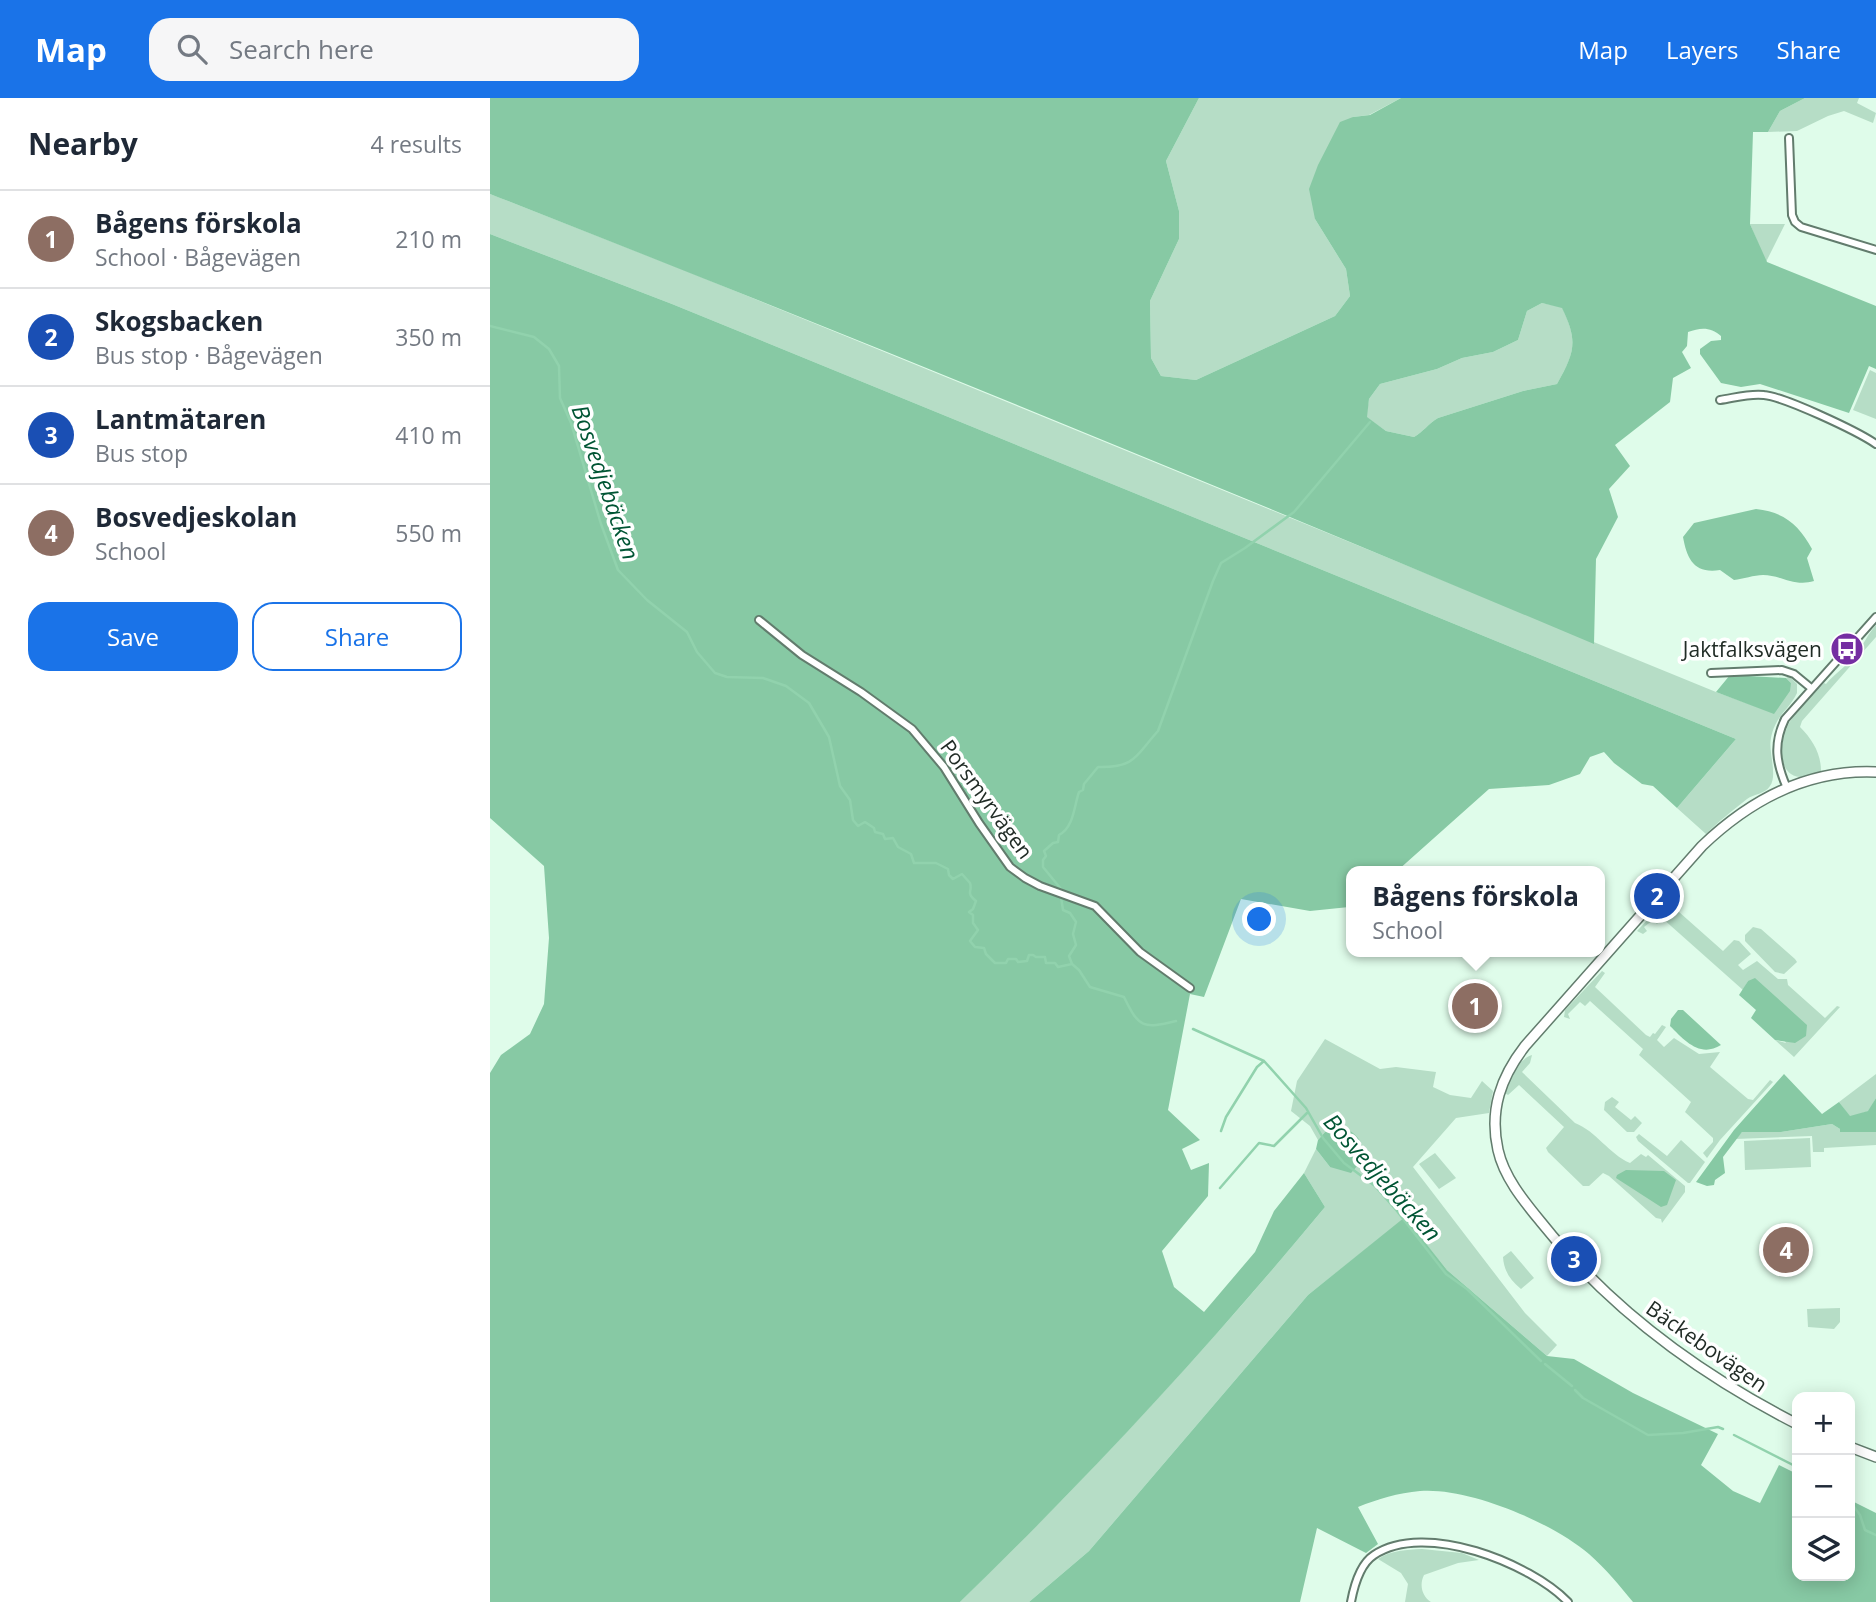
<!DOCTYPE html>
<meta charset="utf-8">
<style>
body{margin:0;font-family:"Open Sans",sans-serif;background:#f6f6f7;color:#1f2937}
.controls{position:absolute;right:21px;bottom:21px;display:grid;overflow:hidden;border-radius:14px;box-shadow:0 4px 18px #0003}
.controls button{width:63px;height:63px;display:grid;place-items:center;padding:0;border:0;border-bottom:2px solid #e0e1e3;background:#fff;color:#1f2937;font:35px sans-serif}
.you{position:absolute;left:770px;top:822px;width:24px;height:24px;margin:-18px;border:5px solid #fff;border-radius:50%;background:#1a73e8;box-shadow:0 0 0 10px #1a73e833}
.badge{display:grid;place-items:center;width:46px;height:46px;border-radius:50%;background:#1a73e8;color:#fff;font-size:23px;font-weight:700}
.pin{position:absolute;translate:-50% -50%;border:4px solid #fff;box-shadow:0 2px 7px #0006}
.popup{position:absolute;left:856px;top:768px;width:259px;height:91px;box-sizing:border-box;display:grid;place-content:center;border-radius:14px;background:#fff;filter:drop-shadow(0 2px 5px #0005);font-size:23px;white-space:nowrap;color:#747a83}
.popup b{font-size:26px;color:#1f2937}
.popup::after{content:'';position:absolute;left:50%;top:100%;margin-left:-14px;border:14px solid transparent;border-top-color:#fff}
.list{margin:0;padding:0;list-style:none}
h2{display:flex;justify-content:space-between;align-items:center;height:91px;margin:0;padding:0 28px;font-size:30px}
h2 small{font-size:23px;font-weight:400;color:#747a83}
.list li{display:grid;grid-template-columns:46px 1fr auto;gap:21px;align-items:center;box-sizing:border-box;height:98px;padding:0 28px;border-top:2px solid #e0e1e3}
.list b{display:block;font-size:26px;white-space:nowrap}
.list p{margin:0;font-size:23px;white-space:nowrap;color:#747a83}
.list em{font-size:23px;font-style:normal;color:#747a83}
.actions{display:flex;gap:14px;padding:21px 28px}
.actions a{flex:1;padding:16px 0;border:2px solid #1a73e8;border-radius:21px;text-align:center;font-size:24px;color:#1a73e8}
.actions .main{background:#1a73e8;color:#fff}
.icon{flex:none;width:38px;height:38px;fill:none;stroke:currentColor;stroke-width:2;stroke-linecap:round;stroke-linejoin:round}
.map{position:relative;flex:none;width:1386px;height:1504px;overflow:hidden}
header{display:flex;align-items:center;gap:42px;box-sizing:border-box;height:98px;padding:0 35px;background:#1a73e8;color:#fff}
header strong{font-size:33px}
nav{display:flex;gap:38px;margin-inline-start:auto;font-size:24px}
.search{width:490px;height:63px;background:#f6f6f7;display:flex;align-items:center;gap:18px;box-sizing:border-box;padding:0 24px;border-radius:21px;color:#747a83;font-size:26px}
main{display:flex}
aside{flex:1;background:#fff}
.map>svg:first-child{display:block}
.green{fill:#b6ddc6}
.forest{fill:#87c9a4;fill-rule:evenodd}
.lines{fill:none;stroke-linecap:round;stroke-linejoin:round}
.stream{stroke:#91d2ad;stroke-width:2.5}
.street-casing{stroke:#627c6d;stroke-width:10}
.secondary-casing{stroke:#627c6d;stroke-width:12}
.street{stroke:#fff;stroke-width:6}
.secondary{stroke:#fff;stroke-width:9}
.labels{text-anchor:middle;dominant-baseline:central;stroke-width:7;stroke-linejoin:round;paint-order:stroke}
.poi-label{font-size:21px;fill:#212c26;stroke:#fff;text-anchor:end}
.street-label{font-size:21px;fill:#212c26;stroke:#fff}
.water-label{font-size:23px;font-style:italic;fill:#005534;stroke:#fff}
</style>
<header>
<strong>Map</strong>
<div class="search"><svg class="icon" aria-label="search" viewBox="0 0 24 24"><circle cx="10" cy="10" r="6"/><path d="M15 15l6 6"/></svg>Search here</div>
<nav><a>Map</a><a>Layers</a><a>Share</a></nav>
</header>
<main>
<aside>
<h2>Nearby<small>4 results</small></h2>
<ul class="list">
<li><span class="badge" style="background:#8d6e63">1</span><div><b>Bågens förskola</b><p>School · Bågevägen</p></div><em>210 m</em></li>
<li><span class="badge" style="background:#1a4fb4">2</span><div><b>Skogsbacken</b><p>Bus stop · Bågevägen</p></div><em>350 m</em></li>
<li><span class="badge" style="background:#1a4fb4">3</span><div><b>Lantmätaren</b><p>Bus stop</p></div><em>410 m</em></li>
<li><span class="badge" style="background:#8d6e63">4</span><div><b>Bosvedjeskolan</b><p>School</p></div><em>550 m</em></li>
</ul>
<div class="actions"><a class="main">Save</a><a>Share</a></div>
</aside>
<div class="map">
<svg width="1386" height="1504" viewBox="0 0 1386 1504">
<rect width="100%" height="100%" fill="#dffcea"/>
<!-- green -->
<path class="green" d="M709,0H911L879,17L863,19L825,121L856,171L860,198L845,218L706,282L671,278L661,260L660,203L689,141V113L676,63Z
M1315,0H1369L1367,5L1386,15L1383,25L1354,13L1338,18L1307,33L1278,34L1290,13Z
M0,96L194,172L1226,594L1284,615L1301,585L1296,580L1299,578L1307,586V595C1299,612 1285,618 1281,640C1278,654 1288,677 1280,688C1275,696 1264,696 1257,701C1243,712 1228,724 1216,736L1187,710L1246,641L182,206L0,136Z
M1260,126H1295L1276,164Z
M1052,205L1072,209C1088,243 1085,254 1067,286L1033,293L948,320C938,326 933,334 924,339L896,333L876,319L879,301L890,286L947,271L972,260L1003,254L1028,242L1037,213Z
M1380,272L1386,275V321L1363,312Z
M1386,527V539L1312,623L1310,629C1322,641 1331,655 1331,673C1325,675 1316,679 1310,679C1284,677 1291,636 1301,622C1310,609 1323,597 1334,585L1336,586C1345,575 1357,568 1366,557C1373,547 1378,536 1386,527Z
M1188,789L1191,793L1180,806L1233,853L1244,842L1249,843L1261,856L1248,867L1253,872L1267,863L1288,881H1297L1298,887L1335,920L1347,908L1350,909L1304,959L1285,942L1296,945L1258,883L1253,892L1172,820L1167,826L1163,822L1154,829L1157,833L1153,836L1147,833Z
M1263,829L1271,831L1305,861L1307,864L1294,876L1285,874L1255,843V837Z
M1112,873L1115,875L1105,889L1156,937L1160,939L1163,935L1165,936L1172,927L1176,929L1167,942L1174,949L1184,940L1209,956L1230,954L1220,969L1258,1001L1263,1002L1280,982L1283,984L1230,1042L1217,1060L1213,1055L1223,1044V1040L1195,1014L1201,1004L1149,957L1153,951L1100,903L1095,908L1090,904L1078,916L1080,921L1074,919L1075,912Z
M835,941L890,971L906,969L946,974L943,989L960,997L981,1000L992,983L1003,993L999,1015L966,1020L923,1069L1035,1215L1067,1247L1057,1258L957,1172L915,1120L818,1197L599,1453L539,1504H470C598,1379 721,1247 835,1109L814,1075L826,1051L840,1069L842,1026L828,1042L820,1028L801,1013L807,983Z
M1042,957L1040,965L1032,974L1085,1025C1106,1033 1119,1056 1140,1065L1151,1056L1156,1059L1158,1057L1195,1088V1094L1172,1125L1171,1121L1166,1120L1119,1078L1113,1075L1099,1088H1093L1058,1054L1056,1050L1074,1029L1029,987L1018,997L1015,995C1019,981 1027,962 1042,957Z
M1386,976V1000L1379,1013L1360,1019L1349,1004Z
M1122,999L1129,1004L1125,1009L1141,1022L1145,1018L1152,1025L1144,1034H1137L1114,1012L1115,1004Z
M1342,1026L1350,1031V1034H1386V1047L1334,1050V1054H1323L1322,1038L1245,1041L1252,1034H1291Z
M1149,1036L1177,1058L1191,1042L1215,1064L1200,1085H1198L1148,1043L1146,1039Z
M1320,1040L1321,1069L1255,1072L1254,1043Z
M945,1055L966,1080L949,1091L929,1066Z
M1021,1153L1044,1180L1031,1191C1020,1182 1014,1173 1013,1159Z
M1350,1210V1224L1344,1231L1318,1229L1317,1211Z
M932,1451L972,1455L989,1462L968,1465L934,1477C929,1487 932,1498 941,1504H915L918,1486L911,1475L888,1461C901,1452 917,1452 932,1451Z"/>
<!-- forest -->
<path class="forest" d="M0,0H709L676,63L689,113V141L660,203L661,260L671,278L706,282L845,218L860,198L856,171L825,121L819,91L828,67L850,24L863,19L880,17L911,0H1315L1290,13L1278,34H1263L1260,126L1277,164L1386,208V271L1379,268L1359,315L1270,286L1251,289L1231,285L1210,256V251L1221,243L1231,242V238C1221,229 1211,229 1198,234L1197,248L1192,254L1201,270L1183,280L1180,304L1125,347L1140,368L1119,391L1128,419L1106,461L1104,546C738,392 370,241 0,96ZM1052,205L1072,210C1088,243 1085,254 1067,286L1033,293L948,320C938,326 933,334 924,339L896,333L877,319L879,301L890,286L947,271L972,260L1003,254L1028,242L1037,213Z
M0,136L182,206L1246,641L1187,710L1163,688L1152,686L1124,665L1114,654L1100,659L1090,676L1059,687L999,691L907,773H861V808L859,809L820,813L751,801L714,899L700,896L678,1012L710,1042L692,1051L701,1072L719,1065L718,1098L672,1153L684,1189L714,1214L765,1154L784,1113L814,1075L835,1109C721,1247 599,1379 470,1504H0V975L11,957L40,936L54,906L59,840L54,768L0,720Z
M1266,411C1294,414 1309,427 1322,451L1317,460L1324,483C1304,489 1291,477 1273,477C1264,477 1253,481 1244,482L1230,472C1204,476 1197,461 1193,439L1204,425Z
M1240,577L1296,580L1301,585L1300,593L1284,616L1226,594Z
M1265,880L1317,927L1316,938L1305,945L1285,942L1261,920L1266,912L1249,897L1258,883Z
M1188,912H1193L1231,947C1210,960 1195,943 1180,928L1181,921Z
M1294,976L1332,1016L1349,1004L1360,1018L1378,1013L1386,1000V989V1034H1350V1031L1342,1026L1291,1034H1252L1233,1059L1235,1075L1225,1082L1224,1087L1217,1088L1206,1084L1244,1032Z
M842,1026C861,1031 873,1038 875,1059L861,1075L840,1069L826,1051L828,1042Z
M1136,1072L1174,1073L1186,1082L1177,1107L1171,1109L1126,1080L1127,1077Z
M915,1119L957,1172L1057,1258L1084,1261L1143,1295L1228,1336L1211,1367L1243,1393L1270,1405L1289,1367L1307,1376V1478H1360V1402L1386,1415V1504H1143C1129,1487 1116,1471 1099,1456C1063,1425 979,1389 930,1393C908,1395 888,1401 868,1409L888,1446L876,1455L827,1430L810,1504H539L599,1453L818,1197Z"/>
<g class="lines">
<!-- stream -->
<path class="stream" d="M0,228L44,239L59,251L69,268L70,300L81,325L111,426L128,472L157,502L197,534L207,554L225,575L237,579L273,580L296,588L319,605L339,639L350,688L360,702L363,722L368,728L375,724L384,730L385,734L393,736L395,741L403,740L408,749L421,756L424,765H446L458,771L459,777L463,781L472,776L480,785C483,794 475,794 486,803L483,811L479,814L483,817V825L488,832L480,843L485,849L494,850L496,856L505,865H516L518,861H526L528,864L537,863L539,857H543L546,859H555L556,865H565L568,869L582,866L589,872L600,889L634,899C649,930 653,931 686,923
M571,791L553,769V762L556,758L554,753L563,745L568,744L569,737C584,729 584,708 589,694L593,692L594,686L608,669C646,670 646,657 668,633L723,483L731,465L755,450L804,414L880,324
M571,799L573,812L580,815L586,824L583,836L586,847L579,858L582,866
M703,931L774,963L816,1010L833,1040L854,1065L885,1088L907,1113L956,1176L977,1191L1051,1263
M731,1033L736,1019L767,969L774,963
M730,1090L769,1045L784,1048L818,1014
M1055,1266L1082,1288
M1085,1292L1093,1300L1158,1337L1193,1335L1228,1329L1233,1331
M1244,1337L1307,1369
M1360,1403L1370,1417L1375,1432L1386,1437"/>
<defs>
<path id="street" d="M1299,40L1302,117L1305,124L1311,129L1386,152
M1230,302C1244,300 1260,295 1274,297C1295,299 1367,333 1386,346
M269,522L312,557L371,594L422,631L454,669L489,725L520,769L535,780L550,788L605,808L650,854L700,890
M1221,575L1292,572L1304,576L1321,590
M1297,690C1286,665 1283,646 1295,621L1386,519
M861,1504C864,1488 870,1466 884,1457C935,1423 1040,1465 1078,1504"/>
<path id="secondary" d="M1307,1326C1209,1276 1120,1211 1051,1124C1033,1102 1014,1079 1008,1052C999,1012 1011,979 1035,948L1212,748C1260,702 1318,671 1386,674
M1360,1349L1386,1359"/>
</defs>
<!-- street casing -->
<use href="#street" class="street-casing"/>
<!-- secondary casing -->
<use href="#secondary" class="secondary-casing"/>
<!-- street -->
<use href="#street" class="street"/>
<!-- secondary -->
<use href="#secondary" class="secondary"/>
</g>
<!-- icons -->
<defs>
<symbol id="bus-disc" viewBox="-11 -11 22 22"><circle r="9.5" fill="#752ea2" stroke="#fff"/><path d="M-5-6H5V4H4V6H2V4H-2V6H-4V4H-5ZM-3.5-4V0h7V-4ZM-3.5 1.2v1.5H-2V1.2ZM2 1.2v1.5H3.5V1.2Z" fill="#fff"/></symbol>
</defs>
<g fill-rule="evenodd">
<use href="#bus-disc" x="1338" y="532" width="38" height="38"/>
</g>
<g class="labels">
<!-- poi labels -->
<g class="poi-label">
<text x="1332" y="551">Jaktfalksvägen</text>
</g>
<!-- street labels -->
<g class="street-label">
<text transform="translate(497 701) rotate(54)">Porsmyrvägen</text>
<text transform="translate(1217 1248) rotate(35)">Bäckebovägen</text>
</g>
<!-- water labels -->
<g class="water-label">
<text transform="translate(116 384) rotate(71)">Bosvedjebäcken</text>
<text transform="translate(893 1079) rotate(48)">Bosvedjebäcken</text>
</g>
</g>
</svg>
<div class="controls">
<button>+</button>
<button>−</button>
<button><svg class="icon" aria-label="layers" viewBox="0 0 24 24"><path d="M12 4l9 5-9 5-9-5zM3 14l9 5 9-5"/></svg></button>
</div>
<div class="you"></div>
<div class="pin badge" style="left:985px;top:908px;background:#8d6e63">1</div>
<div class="popup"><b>Bågens förskola</b>School</div>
<div class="pin badge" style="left:1167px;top:798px;background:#1a4fb4">2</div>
<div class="pin badge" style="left:1084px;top:1161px;background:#1a4fb4">3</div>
<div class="pin badge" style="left:1296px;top:1152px;background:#8d6e63">4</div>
</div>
</main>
